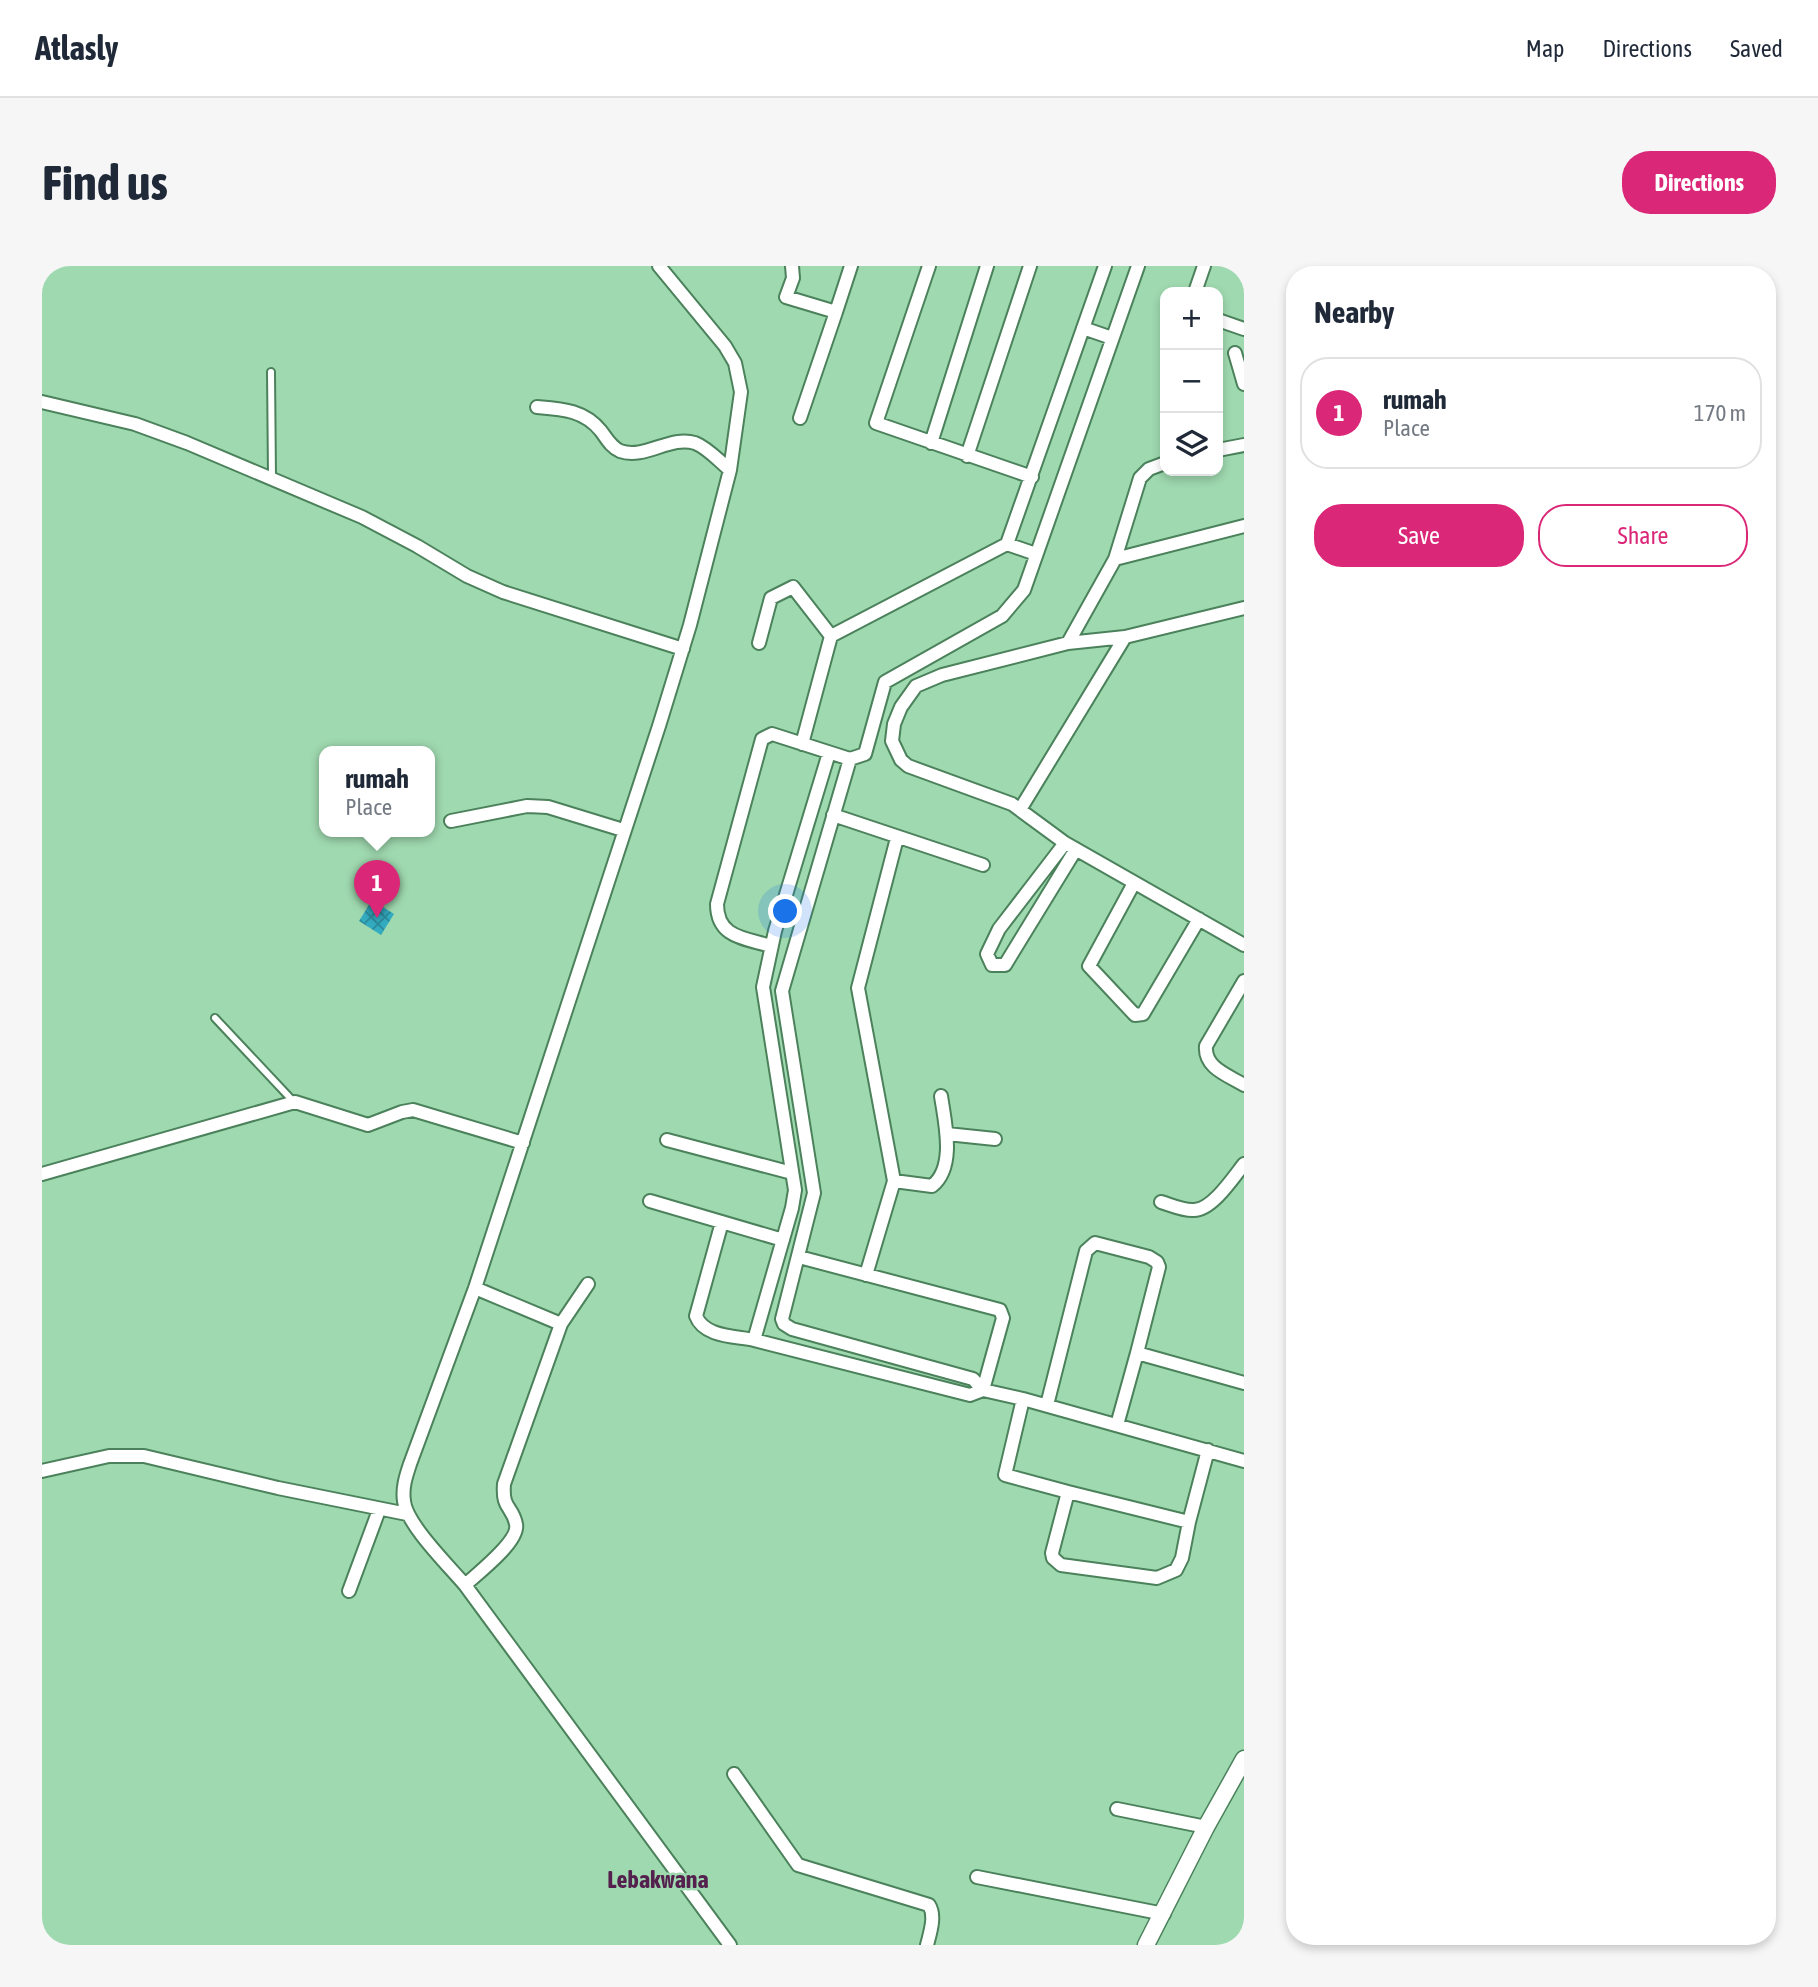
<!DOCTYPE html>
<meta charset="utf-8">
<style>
body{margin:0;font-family:"Asap Condensed",sans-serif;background:#f6f6f7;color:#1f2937}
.controls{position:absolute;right:21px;top:21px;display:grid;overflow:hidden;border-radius:14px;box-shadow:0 4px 10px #0003}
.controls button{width:63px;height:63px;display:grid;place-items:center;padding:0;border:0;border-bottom:2px solid #e0e1e3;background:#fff;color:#1f2937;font:35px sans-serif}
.you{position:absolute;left:744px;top:646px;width:24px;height:24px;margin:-18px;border:5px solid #fff;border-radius:50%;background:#1a73e8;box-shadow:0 0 0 10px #1a73e833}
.badge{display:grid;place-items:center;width:46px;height:46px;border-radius:50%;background:#db2777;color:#fff;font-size:23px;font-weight:700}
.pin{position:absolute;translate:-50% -58px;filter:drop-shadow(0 2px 4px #0008)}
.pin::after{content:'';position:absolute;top:37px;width:24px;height:21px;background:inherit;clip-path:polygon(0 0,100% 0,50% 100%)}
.popup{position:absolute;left:277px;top:480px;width:116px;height:91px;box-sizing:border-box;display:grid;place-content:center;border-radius:14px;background:#fff;filter:drop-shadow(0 2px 5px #0005);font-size:23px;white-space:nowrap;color:#747a83}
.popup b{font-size:26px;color:#1f2937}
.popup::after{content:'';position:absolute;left:50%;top:100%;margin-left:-14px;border:14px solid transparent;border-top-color:#fff}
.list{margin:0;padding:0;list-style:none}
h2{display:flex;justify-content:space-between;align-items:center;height:91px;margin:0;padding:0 28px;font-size:30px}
h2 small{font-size:23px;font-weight:400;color:#747a83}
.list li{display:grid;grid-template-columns:46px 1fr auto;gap:21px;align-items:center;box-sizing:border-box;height:112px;margin:0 14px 14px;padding:0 14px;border:2px solid #e0e1e3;border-radius:28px}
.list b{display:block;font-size:26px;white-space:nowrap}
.list p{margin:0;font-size:23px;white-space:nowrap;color:#747a83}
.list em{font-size:23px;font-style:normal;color:#747a83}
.actions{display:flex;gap:14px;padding:21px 28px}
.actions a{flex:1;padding:16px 0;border:2px solid #db2777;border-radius:28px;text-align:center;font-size:24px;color:#db2777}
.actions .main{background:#db2777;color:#fff}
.icon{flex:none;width:38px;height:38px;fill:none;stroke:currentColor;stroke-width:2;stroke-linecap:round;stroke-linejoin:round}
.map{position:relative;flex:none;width:1202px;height:1679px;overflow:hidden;border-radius:28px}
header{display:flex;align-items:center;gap:42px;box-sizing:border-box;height:98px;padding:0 35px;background:#fff;border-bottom:2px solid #e0e1e3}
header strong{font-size:33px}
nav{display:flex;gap:38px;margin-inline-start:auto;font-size:24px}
.intro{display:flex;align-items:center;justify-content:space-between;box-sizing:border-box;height:168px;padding:0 42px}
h1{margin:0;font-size:49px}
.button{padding:18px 32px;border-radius:28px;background:#db2777;color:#fff;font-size:24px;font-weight:700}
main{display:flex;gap:42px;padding:0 42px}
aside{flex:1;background:#fff;border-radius:28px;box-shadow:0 4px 10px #0003}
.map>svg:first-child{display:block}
.building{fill:url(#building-cross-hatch)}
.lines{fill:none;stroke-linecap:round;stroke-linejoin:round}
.service-casing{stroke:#4b815b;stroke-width:10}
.minor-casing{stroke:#4b815b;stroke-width:16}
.tertiary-casing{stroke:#4b815b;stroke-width:19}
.service{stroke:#fff;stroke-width:6}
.minor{stroke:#fff;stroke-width:12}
.tertiary{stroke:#fff;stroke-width:16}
.labels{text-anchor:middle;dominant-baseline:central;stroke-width:5;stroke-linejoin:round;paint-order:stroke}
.quarter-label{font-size:24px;font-weight:bold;fill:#54204e;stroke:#9fd9af}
</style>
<header>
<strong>Atlasly</strong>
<nav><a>Map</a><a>Directions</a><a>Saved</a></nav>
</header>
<div class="intro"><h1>Find us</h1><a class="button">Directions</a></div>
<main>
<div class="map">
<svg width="1202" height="1679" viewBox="0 0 1202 1679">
<defs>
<pattern id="building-cross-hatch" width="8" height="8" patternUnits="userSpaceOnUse" patternTransform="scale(1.75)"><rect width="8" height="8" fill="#33acc2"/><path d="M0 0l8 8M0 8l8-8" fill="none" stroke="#2a8c9c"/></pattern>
</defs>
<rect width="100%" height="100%" fill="#9fd9af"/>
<!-- building -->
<path class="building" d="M330,634L352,648L339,669L317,655Z"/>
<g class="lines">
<defs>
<path id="service" d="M229,106L230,212
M173,752L251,835"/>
<path id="minor" d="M617,0L683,80L693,97L699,126L688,204L648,359L617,460L433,1022L368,1198C364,1210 360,1222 362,1235C364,1258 408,1301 423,1319L688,1679
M750,0L751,12L744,31L794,46L809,0
M887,0L834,157L990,211
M1153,26L1162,0
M1176,54L1202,63
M1041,62L1070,72
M1193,87L1202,118
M0,136L93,158L145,177L320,251L375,280L425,310L461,326L641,383
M495,141C520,143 542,144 559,165C565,173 569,181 578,185C603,194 628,169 653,177C666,182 677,195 688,204
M758,152L794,46
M889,177L945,0
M1176,184L1202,179
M925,190L988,0
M965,278L994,288
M1073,293L1202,260
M1202,342L1083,371L1026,377L900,409L874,420L859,441L852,458L850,475L859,494L866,500L970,538L1023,577L1202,679
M717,377L729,332L751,321L789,370
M1026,377L1073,293L1098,212L1107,203L1123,197
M760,478L789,370L965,278L1063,0
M787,487L733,665L721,721L753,924L750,942L712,1074L928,1129L941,1124L981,1133L1202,1195
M808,493L740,725L772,927L740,1053L742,1058L750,1063L931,1113L941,1124
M979,542L1083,371
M791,549L941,599
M409,555L485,540L506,541L581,564
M1023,577L957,663L945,688L950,699H963L1034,583
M1092,617L1047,700L1093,749L1101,748L1157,653
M729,680C703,672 675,672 675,638L720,473L730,468L808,493L823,488L843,416L960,350L982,324L1096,0
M1202,715L1164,780C1162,802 1186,809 1202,819
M905,868L953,873
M625,874L750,907
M0,908L253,836L326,859L360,846L371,844L481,877
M852,915L890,920C914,901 903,857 899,830
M608,935L741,974
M1119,936C1129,939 1142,945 1152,944C1170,944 1191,912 1202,898
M680,956L654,1050C662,1071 693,1070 712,1074
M757,991L958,1044L961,1052L941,1124
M824,1009L852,915L816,722L855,572
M433,1022L519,1058
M981,1133L963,1209L1026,1226L1010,1287L1011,1292L1019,1299L1115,1312L1134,1304L1140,1292L1147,1256L1166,1184
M1005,1139L1044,985L1053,977L1107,991L1115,996L1117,1001L1095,1087L1202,1117
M1075,1159L1095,1087
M0,1205L67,1190H102L236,1222L365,1248
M1026,1226L1147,1256
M423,1319C436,1307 478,1275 474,1258C470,1239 460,1244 462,1218L519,1058L546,1018
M307,1325L337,1244
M692,1508L756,1599L887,1639C894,1650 888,1667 885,1679
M1075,1543L1164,1561
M935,1611L1122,1648"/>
<path id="tertiary" d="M1104,1679L1164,1561L1202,1493"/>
</defs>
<!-- service casing -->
<use href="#service" class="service-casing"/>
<!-- minor casing -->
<use href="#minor" class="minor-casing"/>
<!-- tertiary casing -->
<use href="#tertiary" class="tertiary-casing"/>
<!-- service -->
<use href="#service" class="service"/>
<!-- minor -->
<use href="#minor" class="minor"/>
<!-- tertiary -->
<use href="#tertiary" class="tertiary"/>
</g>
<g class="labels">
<!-- quarter labels -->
<g class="quarter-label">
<text x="616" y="1613">Lebakwana</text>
</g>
</g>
</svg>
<div class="controls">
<button>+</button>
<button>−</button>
<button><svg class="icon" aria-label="layers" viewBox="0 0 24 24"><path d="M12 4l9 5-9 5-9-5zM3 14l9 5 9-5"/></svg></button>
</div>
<div class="you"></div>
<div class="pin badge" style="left:335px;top:652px">1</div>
<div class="popup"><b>rumah</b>Place</div>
</div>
<aside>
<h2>Nearby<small></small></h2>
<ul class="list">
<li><span class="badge">1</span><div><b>rumah</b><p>Place</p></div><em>170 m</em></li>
</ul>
<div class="actions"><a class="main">Save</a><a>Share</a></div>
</aside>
</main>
